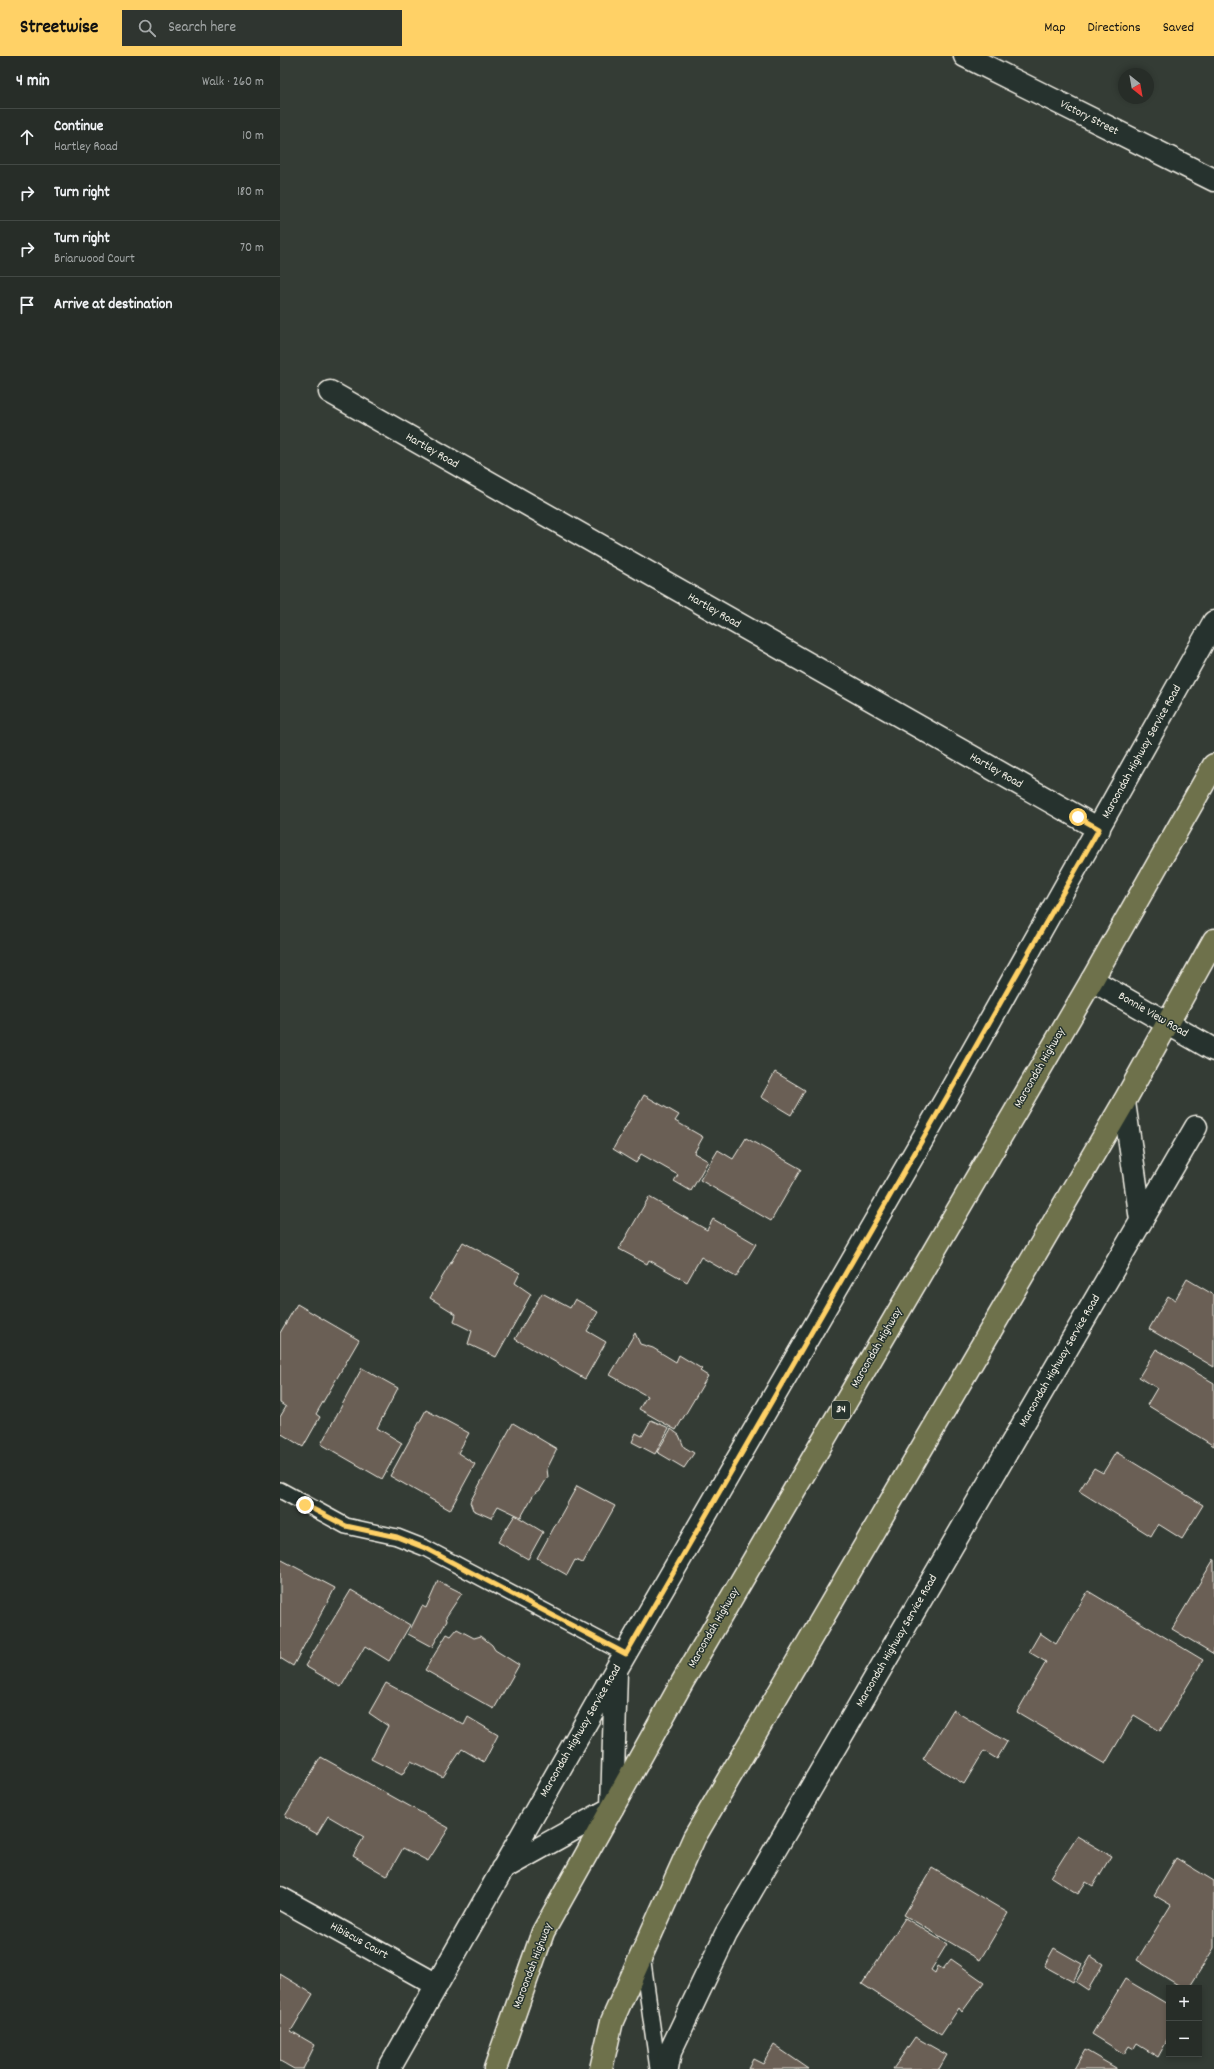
<!DOCTYPE html>
<meta charset="utf-8">
<style>
body{margin:0;font-family:Dekko,sans-serif;background:#2f3530;color:#f1f3f6}
.controls{position:absolute;right:12px;bottom:12px;display:grid;overflow:hidden;border-radius:0px;box-shadow:0 2px 6px #0003}
.controls button{width:36px;height:36px;display:grid;place-items:center;padding:0;border:0;border-bottom:1px solid #434945;background:#272d28;color:#f1f3f6;font:20px sans-serif}
.compass{position:absolute;left:838px;top:12px;width:36px;height:36px;border-radius:50%;background:#272d28;box-shadow:0 2px 6px #0003;rotate:149deg}
.stop{position:absolute;width:12px;height:12px;margin:-9px;border:3px solid #ffd166;border-radius:50%;background:#fff}
.stop.end{background:#ffd166;border-color:#fff;box-shadow:0 1px 4px #0008}
.list{margin:0;padding:0;list-style:none}
h2{display:flex;justify-content:space-between;align-items:center;height:52px;margin:0;padding:0 16px;font-size:17px}
h2 small{font-size:13px;font-weight:400;color:#a4a8a8}
.list li{display:grid;grid-template-columns:26px 1fr auto;gap:12px;align-items:center;box-sizing:border-box;height:56px;padding:0 16px;border-top:1px solid #434945}
.list b{display:block;font-size:15px;white-space:nowrap}
.list p{margin:0;font-size:13px;white-space:nowrap;color:#a4a8a8}
.list em{font-size:13px;font-style:normal;color:#a4a8a8}
.icon{flex:none;width:22px;height:22px;fill:none;stroke:currentColor;stroke-width:2;stroke-linecap:round;stroke-linejoin:round}
.map{position:relative;flex:none;width:934px;height:2013px;overflow:hidden}
header{display:flex;align-items:center;gap:24px;box-sizing:border-box;height:56px;padding:0 20px;background:#ffd166;color:#111}
header strong{font-size:19px}
nav{display:flex;gap:22px;margin-inline-start:auto;font-size:14px}
.search{width:280px;height:36px;background:#2f3530;display:flex;align-items:center;gap:10px;box-sizing:border-box;padding:0 14px;border-radius:0px;color:#a4a8a8;font-size:15px}
main{display:flex}
aside{flex:1;background:#272d28}
.map>svg:first-child{display:block}
.building{fill:#6a5f55;stroke:#f4f1e8}
.lines{fill:none;stroke-linecap:round;stroke-linejoin:round}
.service-casing{stroke:#f4f1e8;stroke-width:18}
.minor-casing{stroke:#f4f1e8;stroke-width:25}
.trunk-casing{stroke:#f4f1e8;stroke-width:25}
.service{stroke:#26332d;stroke-width:15}
.minor{stroke:#26332d;stroke-width:22}
.trunk{stroke:#6e714b;stroke-width:22}
.route{stroke:#ffd166;stroke-width:5}
.labels{text-anchor:middle;dominant-baseline:central;stroke-width:3;stroke-linejoin:round;paint-order:stroke}
.shield{fill:#26332d;stroke:#b6b8b0;stroke-width:1}
.shield-label{font-size:11px;font-weight:bold;fill:#f4f1e8}
.street-label{font-size:12px;fill:#f4f1e8;stroke:#26332d}
</style>
<header>
<strong>Streetwise</strong>
<div class="search"><svg class="icon" aria-label="search" viewBox="0 0 24 24"><circle cx="10" cy="10" r="6"/><path d="M15 15l6 6"/></svg>Search here</div>
<nav><a>Map</a><a>Directions</a><a>Saved</a></nav>
</header>
<main>
<aside>
<h2>4 min<small>Walk · 260 m</small></h2>
<ul class="list">
<li><svg class="icon" aria-label="ahead" viewBox="0 0 24 24"><path d="M12 20V5M6 11l6-6 6 6"/></svg><div><b>Continue</b><p>Hartley Road</p></div><em>10 m</em></li>
<li><svg class="icon" aria-label="right" viewBox="0 0 24 24"><path d="M7 20v-9h11M14 6l5 5-5 5"/></svg><div><b>Turn right</b></div><em>180 m</em></li>
<li><svg class="icon" aria-label="right" viewBox="0 0 24 24"><path d="M7 20v-9h11M14 6l5 5-5 5"/></svg><div><b>Turn right</b><p>Briarwood Court</p></div><em>70 m</em></li>
<li><svg class="icon" aria-label="arrive" viewBox="0 0 24 24"><path d="M6 21V4h12l-3 4 3 4H6"/></svg><div><b>Arrive at destination</b></div></li>
</ul>
</aside>
<div class="map">
<svg width="934" height="2013" viewBox="0 0 934 2013">
<rect width="100%" height="100%" fill="#343c35"/>
<filter id="ink" filterUnits="userSpaceOnUse"><feTurbulence type="fractalNoise" baseFrequency=".025" numOctaves="2"/><feDisplacementMap in="SourceGraphic" scale="8" xChannelSelector="R" yChannelSelector="G"/><feConvolveMatrix kernelMatrix="1 2 1 2 8 2 1 2 1" color-interpolation-filters="sRGB"/></filter>
<g filter="url(#ink)">
<!-- building -->
<path class="building" d="M495,1016L525,1034L511,1059L481,1041Z
M364,1039L399,1059L395,1065L423,1081L414,1097L428,1105L411,1135L394,1125L398,1119L361,1098L356,1107L333,1093Z
M466,1082L521,1113L491,1165L420,1124L438,1094L453,1103Z
M369,1141L427,1174L433,1163L476,1188L456,1221L421,1201L407,1226L369,1204L367,1208L339,1193Z
M183,1186L240,1217L235,1227L251,1238L216,1301L188,1288L192,1275L174,1266L176,1258L150,1242Z
M907,1223L934,1239V1311L869,1273L888,1240L895,1244Z
M262,1237L290,1252L295,1243L318,1256L307,1275L326,1286L305,1323L235,1283Z
M17,1248L79,1284L36,1358L40,1361L23,1391L0,1377V1361L6,1351L0,1347V1277Z
M355,1277L360,1288L373,1292L396,1306L399,1299L422,1313L420,1315L428,1320L396,1374L359,1353L367,1340L330,1319Z
M876,1293L934,1327V1390L867,1349L877,1332L859,1321Z
M82,1312L118,1332L97,1372L122,1387L102,1423L41,1388Z
M146,1354L189,1377L178,1397L195,1408L170,1454L110,1420Z
M371,1364L389,1372L375,1398L352,1386L356,1377L362,1380Z
M233,1367L277,1393L267,1413L268,1421L260,1434L254,1438L241,1461L218,1450L211,1462L193,1454L190,1446Z
M391,1373L399,1379L404,1391L414,1397L404,1412L377,1396Z
M836,1396L923,1449L902,1483L878,1468L871,1480L799,1435L814,1412L823,1417Z
M297,1430L335,1450L303,1507L295,1504L287,1519L257,1502Z
M235,1459L263,1476L248,1503L218,1486Z
M0,1503L55,1532L13,1610L0,1602Z
M934,1503V1598L892,1573Z
M158,1525L182,1537L166,1561L167,1565L152,1591L128,1578L142,1550L146,1552Z
M71,1534L130,1569L109,1605L85,1590L61,1631L25,1610Z
M808,1535L923,1604L880,1675L854,1659L825,1708L737,1656L766,1606L749,1596L760,1577L776,1588Z
M177,1573L194,1582L201,1580L212,1589L215,1594L239,1609L214,1653L145,1614L167,1578L171,1580Z
M106,1627L184,1669L188,1661L218,1679L204,1706L182,1693L163,1721L131,1705L122,1719L91,1703L108,1670L89,1657Z
M673,1654L727,1686L717,1703L704,1695L684,1728L643,1703Z
M41,1701L169,1772L148,1805L123,1792L107,1820L73,1800L84,1781L48,1760L37,1778L5,1760Z
M797,1780L831,1800L813,1830L806,1826L798,1838L771,1821Z
M896,1802L934,1825V1892L909,1932H903L857,1904L891,1849L874,1839Z
M652,1812L728,1857L700,1904L624,1859Z
M625,1862L667,1888L651,1914L655,1917L658,1910L663,1913L671,1903L704,1926L682,1956L679,1952L661,1979L582,1928Z
M774,1892L802,1908L793,1926L764,1910Z
M811,1900L823,1908L808,1934L796,1926Z
M0,1918L33,1938L11,1975L35,1989L23,2013H14L0,2005Z
M845,1923L889,1949V1981L878,2001L857,1988L854,1993L849,1990L844,1998L812,1978Z
M635,1981L667,1999L659,2013H613Z
M494,1989L529,2013H468L473,2003L483,2008Z
M805,1994L836,2012V2013H794Z"/>
<g class="lines">
<defs>
<path id="service" d="M0,1434L66,1470L117,1481L145,1492L346,1598
M362,1899L378,2013"/>
<path id="minor" d="M685,0L934,124
M50,336L819,773
M812,924L934,994
M844,1046L861,1164
M222,1813L332,1752L336,1615
M0,1842L157,1929
M109,2013L337,1612L671,1034L934,566
M387,2013L390,1996L446,1878L916,1071"/>
<path id="trunk" d="M215,2013L263,1876L403,1625L812,924L934,709
M321,2013L332,1965L414,1782L844,1046L934,884"/>
</defs>
<!-- service casing -->
<use href="#service" class="service-casing"/>
<!-- minor casing -->
<use href="#minor" class="minor-casing"/>
<!-- trunk casing -->
<use href="#trunk" class="trunk-casing"/>
<!-- service -->
<use href="#service" class="service"/>
<!-- minor -->
<use href="#minor" class="minor"/>
<!-- trunk -->
<use href="#trunk" class="trunk"/>
</g>
</g>
<g class="lines" filter="url(#ink)">
<!-- route -->
<path class="route" d="M25,1449L66,1470L117,1481L145,1492L346,1598L671,1034L819,773L798,761"/>
</g>
<g class="labels">
<!-- shield labels -->
<rect class="shield" x="552" y="1345" width="18" height="18" rx="3"/>
<g class="shield-label">
<text x="561" y="1354">34</text>
</g>
<!-- street labels -->
<g class="street-label">
<text transform="translate(809 62) rotate(27)">Victory Street</text>
<text transform="translate(152 395) rotate(30)">Hartley Road</text>
<text transform="translate(434 555) rotate(30)">Hartley Road</text>
<text transform="translate(862 696) rotate(-61)">Maroondah Highway Service Road</text>
<text transform="translate(716 715) rotate(30)">Hartley Road</text>
<text transform="translate(873 959) rotate(30)">Bonnie View Road</text>
<text transform="translate(760 1012) rotate(-60)">Maroondah Highway</text>
<text transform="translate(597 1292) rotate(-60)">Maroondah Highway</text>
<text transform="translate(780 1305) rotate(-60)">Maroondah Highway Service Road</text>
<text transform="translate(434 1572) rotate(-60)">Maroondah Highway</text>
<text transform="translate(617 1585) rotate(-60)">Maroondah Highway Service Road</text>
<text transform="translate(301 1675) rotate(-60)">Maroondah Highway Service Road</text>
<text transform="translate(79 1885) rotate(29)">Hibiscus Court</text>
<text transform="translate(253 1910) rotate(-69)">Maroondah Highway</text>
</g>
</g>
</svg>
<div class="controls">
<button>+</button>
<button>−</button>
</div>
<svg class="compass" viewBox="-18 -18 36 36"><path d="M0-13l5 13h-10z" fill="#e53935"/><path d="M0 13l5-13h-10z" fill="#a4a8a8"/></svg>
<div class="stop" style="left:798px;top:761px"></div>
<div class="stop end" style="left:25px;top:1449px"></div>
</div>
</main>
